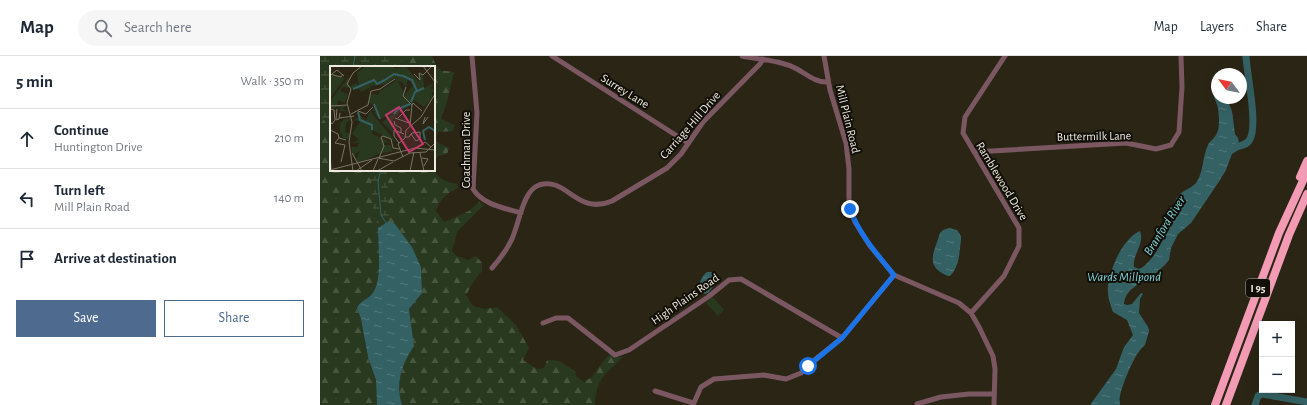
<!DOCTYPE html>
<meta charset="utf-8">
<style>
body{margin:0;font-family:"Alegreya Sans",sans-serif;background:#f6f6f7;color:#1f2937}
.controls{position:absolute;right:12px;bottom:12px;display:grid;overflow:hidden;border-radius:0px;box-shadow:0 4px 16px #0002}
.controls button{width:36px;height:36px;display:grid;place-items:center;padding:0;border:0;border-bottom:1px solid #e0e1e3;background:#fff;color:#1f2937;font:20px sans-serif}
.compass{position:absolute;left:891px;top:12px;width:36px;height:36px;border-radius:50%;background:#fff;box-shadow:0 4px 16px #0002;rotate:302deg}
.stop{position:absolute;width:12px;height:12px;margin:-9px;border:3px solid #1a73e8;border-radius:50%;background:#fff}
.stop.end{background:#1a73e8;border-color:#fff;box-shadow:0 1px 4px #0008}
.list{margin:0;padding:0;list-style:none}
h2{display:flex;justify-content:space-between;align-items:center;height:52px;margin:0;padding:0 16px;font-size:17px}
h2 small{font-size:13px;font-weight:400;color:#747a83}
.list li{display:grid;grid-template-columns:26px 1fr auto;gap:12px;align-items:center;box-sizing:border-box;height:60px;padding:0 16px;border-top:1px solid #e0e1e3}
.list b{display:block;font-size:15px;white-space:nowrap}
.list p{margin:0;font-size:13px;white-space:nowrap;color:#747a83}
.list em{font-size:13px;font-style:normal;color:#747a83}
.actions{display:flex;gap:8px;padding:12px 16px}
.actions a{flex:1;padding:9px 0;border:1px solid #4e6b8f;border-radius:0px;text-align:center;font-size:14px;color:#4e6b8f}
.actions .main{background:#4e6b8f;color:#fff}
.icon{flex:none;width:22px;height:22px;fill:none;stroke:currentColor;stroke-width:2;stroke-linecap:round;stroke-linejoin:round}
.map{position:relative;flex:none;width:987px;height:349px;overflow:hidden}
header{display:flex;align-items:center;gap:24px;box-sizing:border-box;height:56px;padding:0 20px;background:#fff;border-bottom:1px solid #e0e1e3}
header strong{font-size:19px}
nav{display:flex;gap:22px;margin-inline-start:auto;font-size:14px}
.search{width:280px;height:36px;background:#f6f6f7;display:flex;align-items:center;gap:10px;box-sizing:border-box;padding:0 14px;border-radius:22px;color:#747a83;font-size:15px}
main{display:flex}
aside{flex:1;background:#fff}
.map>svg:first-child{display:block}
.forest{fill:url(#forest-firs)}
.wetland{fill:url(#wetland-marsh)}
.pitch{fill:#29391f}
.water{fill:url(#water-ripples)}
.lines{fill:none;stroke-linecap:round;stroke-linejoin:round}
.stream{stroke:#346164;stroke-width:1}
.river{stroke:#346164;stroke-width:7}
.minor{stroke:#7b5861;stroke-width:5}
.highway{stroke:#f39bb5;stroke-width:8}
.route{stroke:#1a73e8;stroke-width:5}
.labels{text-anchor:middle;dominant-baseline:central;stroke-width:4;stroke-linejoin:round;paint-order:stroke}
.shield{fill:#110f08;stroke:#aba89e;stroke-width:1}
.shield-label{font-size:11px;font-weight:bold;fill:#edeadf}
.street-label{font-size:12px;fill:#edeadf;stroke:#110f08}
.water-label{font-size:13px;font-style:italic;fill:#83d4da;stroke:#110f08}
.inset-river{fill:none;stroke:#346164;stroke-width:2}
.inset-road{fill:none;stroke:#797466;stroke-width:1}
.view{fill:#c8386f;fill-opacity:0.15;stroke:#c8386f;stroke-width:2}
.inset-edge{fill:none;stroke:#edeadf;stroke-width:2}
</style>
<header>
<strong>Map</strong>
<div class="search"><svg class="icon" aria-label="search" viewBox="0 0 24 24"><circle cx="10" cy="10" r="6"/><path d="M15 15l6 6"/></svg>Search here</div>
<nav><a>Map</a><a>Layers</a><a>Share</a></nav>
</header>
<main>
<aside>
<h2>5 min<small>Walk · 350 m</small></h2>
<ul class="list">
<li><svg class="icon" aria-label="ahead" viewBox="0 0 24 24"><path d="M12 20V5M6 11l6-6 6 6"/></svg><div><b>Continue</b><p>Huntington Drive</p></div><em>210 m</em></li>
<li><svg class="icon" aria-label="left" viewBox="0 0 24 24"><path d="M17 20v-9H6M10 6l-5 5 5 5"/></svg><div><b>Turn left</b><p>Mill Plain Road</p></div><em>140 m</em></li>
<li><svg class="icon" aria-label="arrive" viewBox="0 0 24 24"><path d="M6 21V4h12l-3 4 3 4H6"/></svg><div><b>Arrive at destination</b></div></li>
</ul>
<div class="actions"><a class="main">Save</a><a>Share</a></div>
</aside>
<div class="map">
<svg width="987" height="349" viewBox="0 0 987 349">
<defs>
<pattern id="forest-firs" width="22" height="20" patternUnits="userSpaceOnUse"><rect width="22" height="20" fill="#29391f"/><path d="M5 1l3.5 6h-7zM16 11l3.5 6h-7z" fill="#48563f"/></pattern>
<pattern id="wetland-marsh" width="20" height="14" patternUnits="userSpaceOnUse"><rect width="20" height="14" fill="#29391f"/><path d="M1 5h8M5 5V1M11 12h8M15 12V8" fill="none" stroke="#48563f"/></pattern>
<pattern id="water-ripples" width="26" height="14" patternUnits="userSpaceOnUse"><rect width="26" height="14" fill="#346164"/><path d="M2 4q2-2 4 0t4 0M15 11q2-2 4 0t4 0" fill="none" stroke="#52787a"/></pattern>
</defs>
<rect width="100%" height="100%" fill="#2b2515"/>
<!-- forest -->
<path class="forest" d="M0,0H112L115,7L121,15H131L134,17L127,46L121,62L125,65L135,69L133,75L118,76L116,86L129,92L127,98L118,100L114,107V11H11V114H114C119,124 127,126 137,128L138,132C127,138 120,142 116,155L124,166L149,155L159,146L164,149L137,176L132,195L137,200L148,204L156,200L162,207V215L156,222L146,239L153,250L165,253L177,251L196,269L209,292L203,304L217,313L224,312L227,304L239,305L255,315L256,320L264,326L272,321L279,311L290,298L295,300L303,301C285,319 276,322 275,349H82C75,327 82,308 94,290L89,253L102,237L101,211L92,191L75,168L58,172C58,189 62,221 54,235C50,243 40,244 37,252L41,263L48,301L56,324L57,349H0Z"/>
<!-- wetland -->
<path class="wetland" d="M0,0H79L85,11H11V76L0,57Z
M47,114H67L69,165L58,172L53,153L51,121Z"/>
<!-- pitch -->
<path class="pitch" d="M393,241L404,254L398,260L386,247Z"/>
<!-- water -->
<path class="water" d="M897,39V42L907,43L912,55L915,78L918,82L920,93L912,98L906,114L898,127L871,167L858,178L851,192L849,204C844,210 837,217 830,221C819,229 805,233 804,248L807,249L812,248L821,237L823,238L820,243L819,257L828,271L829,275L825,289C815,296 803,327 800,340C799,342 800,346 800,349H770L796,313L804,291L813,279L807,264L793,256C790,248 787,239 788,231C790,213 802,183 820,175C825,188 812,199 814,211L819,213C834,207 848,175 852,160C854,155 853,149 855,145C860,134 870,134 876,127C884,116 882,101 888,89C890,85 895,82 897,77C900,71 899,59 898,53C898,49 895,45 894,41Z
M69,165L75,168L92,191L101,211L102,237L89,253L94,290C82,308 75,327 82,349H57L56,324L48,301L41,263L37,252C40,244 50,243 54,235C62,221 58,189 58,172Z
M629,172L637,174L641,180V184C639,197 640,210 630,220H628C604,210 614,197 620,177L623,174Z
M387,216H392L395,221L397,226L388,237L384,238C375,232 381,221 387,216Z"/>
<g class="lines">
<!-- stream -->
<path class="stream" d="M33,11L35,0
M61,114L58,125L61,159L66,167"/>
<!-- river -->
<path class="river" d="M911,92C918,90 927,90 930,83C938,68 927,19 926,0
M935,349L938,340L942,338L987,346"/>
<!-- minor -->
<path class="minor" d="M152,0L157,57L153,133C163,149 185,152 201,157
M232,0L368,87
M422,0C441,4 460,4 477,13C488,19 496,27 508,26
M504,0L510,34L526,87L529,113V153L535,166L550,190L574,219L639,247L651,257L659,271L673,300L675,313L674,349
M654,96L806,87L836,93L851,89L859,76L862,31L861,0
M172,212C179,204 186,195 191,185C199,170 202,135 219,129C247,120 256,160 292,145L347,112L361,98L383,66L433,15L440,8L443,3
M651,257L684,220L699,190V172L643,77L645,61L685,0
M223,267L236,262H248L295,299L309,294L388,241L409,224L421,223L522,282
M335,335L373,347
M597,348L621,341L649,338H674
M373,349L381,331L394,323L444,319L466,323L481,317L487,310L522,282L574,219"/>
<!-- highway -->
<path class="highway" d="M980,121L987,105
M895,349L959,177L987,116
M906,349L969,179L987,138"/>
</g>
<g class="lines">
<!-- route -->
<path class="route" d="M488,310L522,282L574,219C557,198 539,178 530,153"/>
</g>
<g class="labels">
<!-- shield labels -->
<rect class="shield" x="926" y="223" width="24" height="18" rx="3"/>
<g class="shield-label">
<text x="938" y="232">I 95</text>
</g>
<!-- street labels -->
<g class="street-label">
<text transform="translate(305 35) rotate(32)">Surrey Lane</text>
<text transform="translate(528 63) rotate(76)">Mill Plain Road</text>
<text transform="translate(370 69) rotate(-49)">Carriage Hill Drive</text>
<text transform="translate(774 80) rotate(-1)">Buttermilk Lane</text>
<text transform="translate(146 94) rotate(-90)">Coachman Drive</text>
<text transform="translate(682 125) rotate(59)">Ramblewood Drive</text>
<text transform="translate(365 243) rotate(-35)">High Plains Road</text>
</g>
<!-- water labels -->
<g class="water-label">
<text transform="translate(845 170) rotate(-58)">Branford River</text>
<text x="804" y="221">Wards Millpond</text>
</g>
</g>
<!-- overview -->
<g transform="translate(10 10)">
<rect width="105" height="105" fill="#2b2515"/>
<path d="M15,53H21L16,57L15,66L20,67L19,73L13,72L10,65V57Z" fill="#29391f"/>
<path d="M35,0H63L66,3L75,0L89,16V7L93,9L94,22L105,16L100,22L104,24L105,26H102V32L94,41L84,34L81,40H77L79,41L73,43L66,49L62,56L65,59L62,60L63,67L52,56L65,47L50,53L44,47L46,45H42L45,41L39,36L40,29H43L40,27L48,29L50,25L66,15L65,11L57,18L40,20V25L39,22L31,26L29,23L13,21L10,25L18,28L15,37L8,34L7,39L16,40L12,43L20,45H10V41H7L4,42L7,47L5,46L3,41L0,42V35L21,8L18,15L20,20L26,17L29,21L27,7ZM78,13L83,19L73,32V25L68,16L71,15L76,21ZM0,8L15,12L0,32ZM40,45L66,76L42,64V68L56,74L59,77L53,76L54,79H61L62,85L70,84L48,88L29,97L26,93L30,85L26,87L24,92L21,81H27L29,77H22L29,74L22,67L31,55L22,54L27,53L29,48L36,55Z" fill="#29391f" fill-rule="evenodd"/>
<path class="inset-river" d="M55,14L64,8L73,10L82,14L87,25M23,23L44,14L47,18L55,14M81,36L85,26L94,22M44,38L50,53M28,46L30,54L42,59V64M64,48L68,43L80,38M95,74L93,65L99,61L105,65"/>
<path class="inset-road" d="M93,0L105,16M0,8L11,11L13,8M2,8L7,4L14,10M84,8L90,14L89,7L93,9L102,0M76,21L73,30L82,39L80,60M82,39L83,37L92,45M0,40L17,39M7,43L6,54L9,53L10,47M28,45L36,48L43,41M21,48L38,39L41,25L50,23L65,13M95,51L93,58L98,51M9,52L24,50M65,52L79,57M68,52L76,44H80M0,55L2,58L5,54L4,44L1,43M64,55L65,59L71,62V67M0,64L8,68L9,72L16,74M75,71H79L81,68L82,67L90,66V73L86,75L81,68M9,72L5,77L15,79M69,77L64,70V64L74,68M88,81L95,76L101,81M0,82L1,104M22,87L32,105M90,87L94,105M73,91L68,78L75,72L76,64L91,51L105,28M48,92L64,95L80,87L96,86L105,77M49,92L54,80L51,71L53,70L61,73L63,82L70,83M92,92L98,93L94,100M11,96L15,79M0,104L85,82L105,84M23,105L19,76L22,56L17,37L21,23L17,18L23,7L32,0M26,105L42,94M43,105L48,93M47,105L63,96M80,105L84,86"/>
<path class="view" d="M69,41L93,78L79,86L56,49Z"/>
<rect width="105" height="105" class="inset-edge"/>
</g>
</svg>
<div class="controls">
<button>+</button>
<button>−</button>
</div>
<svg class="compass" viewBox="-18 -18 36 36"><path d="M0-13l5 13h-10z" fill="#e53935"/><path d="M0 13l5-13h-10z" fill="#747a83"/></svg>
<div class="stop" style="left:488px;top:310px"></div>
<div class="stop end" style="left:530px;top:153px"></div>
</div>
</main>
